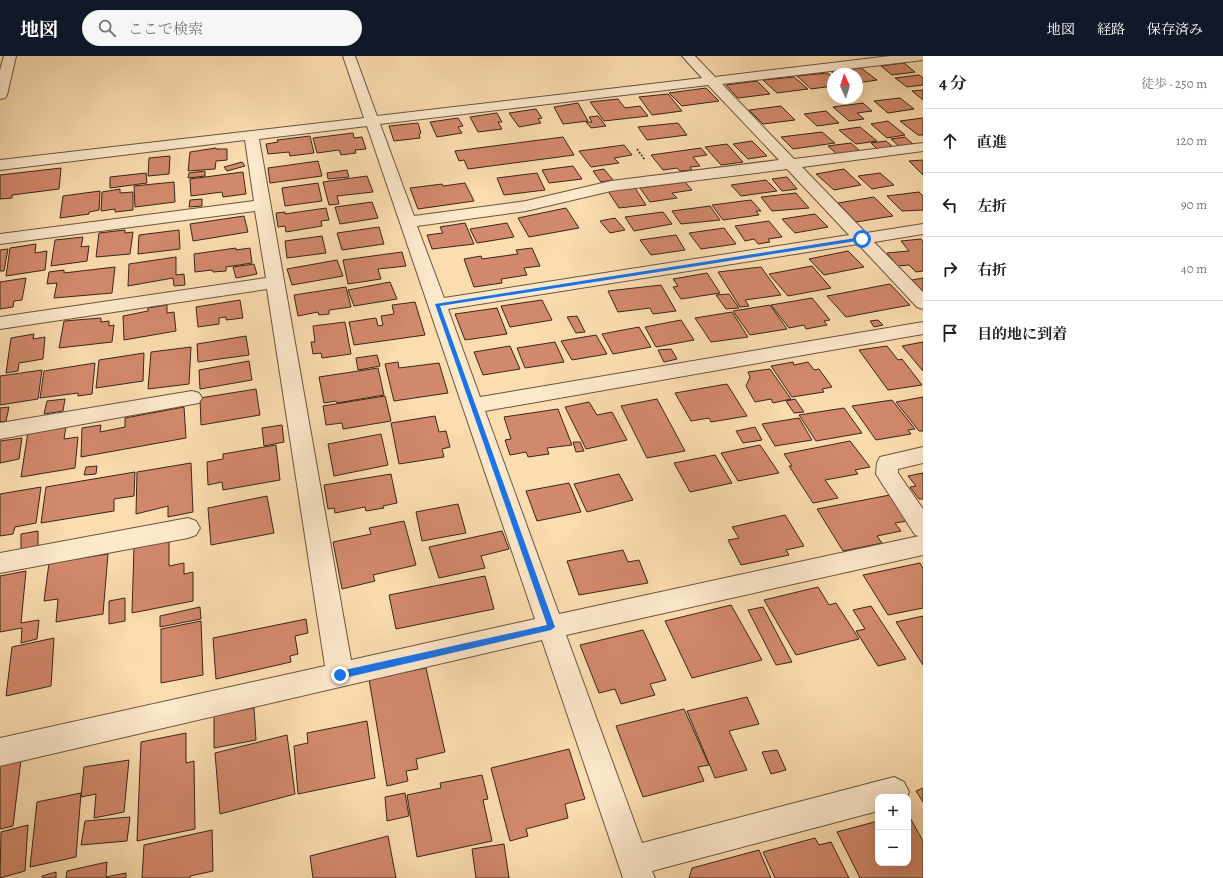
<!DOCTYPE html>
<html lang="ja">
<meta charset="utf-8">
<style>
body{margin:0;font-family:Alegreya,"Noto Serif JP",serif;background:#f6f6f6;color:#202124}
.controls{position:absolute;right:12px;bottom:12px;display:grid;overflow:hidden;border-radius:8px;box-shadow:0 4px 16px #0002}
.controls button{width:36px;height:36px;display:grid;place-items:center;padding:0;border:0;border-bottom:1px solid #e0e0e0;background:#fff;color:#202124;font:20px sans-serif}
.compass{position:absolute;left:827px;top:12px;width:36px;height:36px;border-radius:50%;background:#fff;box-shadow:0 4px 16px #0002;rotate:356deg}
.stop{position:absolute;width:12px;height:12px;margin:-9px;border:3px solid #1a73e8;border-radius:50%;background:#fff}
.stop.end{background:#1a73e8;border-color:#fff;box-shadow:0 1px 4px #0008}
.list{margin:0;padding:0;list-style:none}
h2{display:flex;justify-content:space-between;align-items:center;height:52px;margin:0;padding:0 16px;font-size:17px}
h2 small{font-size:13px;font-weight:400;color:#757577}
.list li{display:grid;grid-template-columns:26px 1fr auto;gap:12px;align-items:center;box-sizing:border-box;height:64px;padding:0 16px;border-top:1px solid #e0e0e0}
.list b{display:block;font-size:15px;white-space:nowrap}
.list em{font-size:13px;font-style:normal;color:#757577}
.icon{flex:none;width:22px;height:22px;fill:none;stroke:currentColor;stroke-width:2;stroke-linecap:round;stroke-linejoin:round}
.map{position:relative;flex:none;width:923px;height:822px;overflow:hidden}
header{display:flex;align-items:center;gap:24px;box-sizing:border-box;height:56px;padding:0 20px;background:#111827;color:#fff}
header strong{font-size:19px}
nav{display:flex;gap:22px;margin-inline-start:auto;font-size:14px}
.search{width:280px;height:36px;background:#f6f6f6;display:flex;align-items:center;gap:10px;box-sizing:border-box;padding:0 14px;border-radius:22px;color:#757577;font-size:15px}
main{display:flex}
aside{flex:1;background:#fff}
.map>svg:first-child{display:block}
.building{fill:#d3896d;stroke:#382617}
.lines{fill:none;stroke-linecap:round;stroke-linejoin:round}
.minor-casing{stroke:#69543d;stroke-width:2}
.path{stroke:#382617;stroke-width:1.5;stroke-dasharray:2 1.5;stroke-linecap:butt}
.minor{fill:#fde9cc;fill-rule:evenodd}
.route{fill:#1a73e8}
</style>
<header>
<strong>地図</strong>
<div class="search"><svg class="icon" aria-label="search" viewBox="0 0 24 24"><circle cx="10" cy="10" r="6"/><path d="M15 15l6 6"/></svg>ここで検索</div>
<nav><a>地図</a><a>経路</a><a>保存済み</a></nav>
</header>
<main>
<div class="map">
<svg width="923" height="822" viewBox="0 0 923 822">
<rect width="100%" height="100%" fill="#fcddb0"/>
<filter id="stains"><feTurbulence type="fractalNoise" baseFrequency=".005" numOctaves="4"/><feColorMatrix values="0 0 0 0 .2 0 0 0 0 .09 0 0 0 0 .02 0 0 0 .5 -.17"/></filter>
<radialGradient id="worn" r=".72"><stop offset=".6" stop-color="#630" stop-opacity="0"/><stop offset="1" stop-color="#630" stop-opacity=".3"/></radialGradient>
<!-- building -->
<path class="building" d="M904,7L915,16L892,19L881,10Z
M861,12L877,24L857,27V18H834L832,16Z
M827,17L833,21V30L811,33L797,20Z
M919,19L923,22V29L907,31L895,22Z
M794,21L808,33L777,37L763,24Z
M757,25L770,38L738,42L726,29Z
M706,32L719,45L682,50L669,37Z
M923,34V44L912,35Z
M668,38L682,55L652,59L639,41Z
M900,42L914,53L888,57L874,45Z
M618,43L625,52L640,50L648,60L604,65L590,46Z
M578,47L588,65L563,68L554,51Z
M863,47L872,55L857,57L864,63L849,65L833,51Z
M781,50L795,64L763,68L749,54Z
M536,53L542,62L538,63L541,67L519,71L509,57Z
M826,55L839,67L817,70L804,58Z
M497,57L502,66H498L502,73L478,76L470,61Z
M598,60L606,70L591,72L586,66H592L589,61Z
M458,62L463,70L458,71L462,77L437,81L430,66Z
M923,62V79H918L900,65Z
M888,65L905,79L887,82L871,68Z
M418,67L421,77L419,78L420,82L394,85L389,70Z
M678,67L687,79L647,84L638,71Z
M860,71L877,85L856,88L839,74Z
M822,76L835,87L793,93L781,81Z
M353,77L354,82L362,81L366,93L355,94L356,97L341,99L339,94L317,97L313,82Z
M310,80L314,97L290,100L289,96L268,98L266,88L278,86L277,84Z
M563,81L574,99L468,113L464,104L459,105L455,95Z
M905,81L913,88L899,90L891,83Z
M752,85L767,100L748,103L733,88Z
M886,85L893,91L877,93L871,87Z
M851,87L860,95L837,98L828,90Z
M727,88L743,106L721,109L705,91Z
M624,89L632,99L614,102L619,107L591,111L579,95Z
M216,92V93H227V104L216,105L215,113L188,115L190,96Z
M701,92L707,99L693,101L700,110L690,111L692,114L680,115L677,112L663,114L651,99Z
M170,100L169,118L148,120L149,102Z
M923,104V119L909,105Z
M318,105L322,120L270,127L268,112Z
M242,106L245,110L227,115L224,111Z
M573,110L582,123L549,127L542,114Z
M61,112L59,133L12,139V142L0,143V119Z
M604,113L613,124L601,126L593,115Z
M844,113L861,129L834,134L816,118Z
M347,114L349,121L328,123L327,117Z
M205,115V120L188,122L189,117Z
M243,116L246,138L223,141L222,136L191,140L190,123Z
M146,117L147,127L110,132V121Z
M537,117L545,134L504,139L497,122Z
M880,117L894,129L872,133L858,120Z
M367,120L373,136L337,140L339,148L329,149L323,126Z
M787,121L797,133L782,135L772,123Z
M766,124L777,135L741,140L731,129Z
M174,126L175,146L135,151L134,130Z
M685,126L692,134L672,137L677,142L650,146L640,132Z
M318,127L322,145L285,150L282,132Z
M465,127L474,145L418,153L410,132L442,128L443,130Z
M635,132L646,149L619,152L608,135Z
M120,133V137L133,136V154L115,156V153L101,155L102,136Z
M100,135L99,154L89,156V158L60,162L63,140Z
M919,136L923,140V154L902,155L887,140Z
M796,137L809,152L772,155L761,141Z
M874,141L893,160L856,166L838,147Z
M202,143V150L189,151L190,144Z
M751,144L761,155H756L759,159L723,164L712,149Z
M372,146L378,162L340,168L335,151Z
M710,150L720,164L681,168L672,155Z
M326,152L329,164L321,165L322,170L286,176L285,170L278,171L276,157L285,156V158Z
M566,152L579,172L529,181L518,162Z
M663,156L672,168L634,175L625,161Z
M815,158L828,171L795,177L782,163Z
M244,160L248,176L193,185L190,168Z
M615,162L625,174L610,177L600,165Z
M769,165L782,181L768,183L770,186L758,188L754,183L745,185L735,170Z
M465,167L474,188L432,193L427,179L443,177L440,171Z
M507,167L514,181L477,187L470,173Z
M379,171L384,188L342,194L337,177Z
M724,172L736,188L701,193L689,177Z
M125,174V177L133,176L130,198L96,201L99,177Z
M179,174L180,193L138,198L139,179Z
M676,179L685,194L651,199L640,184Z
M322,180L326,197L287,202L285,185Z
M83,181L81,191L89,190L87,205L51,210L55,184Z
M921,183L923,185V215L916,216L909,209L897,210L887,197L909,195L901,185Z
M36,188L35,197L47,195L45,214L6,220L10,192Z
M236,192V194L250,192L252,207L226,211V215L213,216L212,214L195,216L194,198Z
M532,192L540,210L524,212L527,219L501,223L502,227L474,231L464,203L481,200L482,203L518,198L516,194Z
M8,193L4,215H0V194Z
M848,195L864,211L824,219L809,203Z
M402,196L406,210L378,213L381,223L348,228L343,204Z
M176,201V219L184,218L185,229L174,230L173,222L128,230L129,208Z
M337,204L343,220L292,229L287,213Z
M254,208L257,218L236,222L233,211Z
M812,210L831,232L788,240L769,218Z
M115,211L112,237L54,242L57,227L47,228L49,216L64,214V217Z
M761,211L781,239L745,244L749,250L740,251L718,216Z
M707,217L720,237L681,243L673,231L678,230L673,223Z
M26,222L22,244L14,245L13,251L0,253V226Z
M923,222V235L912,224Z
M390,226L397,243L354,250L348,234Z
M890,228L910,249L846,261L827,240Z
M661,229L676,255L653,258L650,252L618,256L608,235Z
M346,231L351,251L329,254V258L319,259L318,256L298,260L294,239Z
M729,238L739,252L726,253L716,239Z
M812,242L830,264L824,265L827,269L806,273L804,269L789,272L771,249Z
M240,244L243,262L226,264V261L219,262V268L198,271L196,251Z
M542,244L552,264L510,271L501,250Z
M415,246L425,279L354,289L349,266L376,262L378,270L383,269L381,260L394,258L392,249Z
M167,249V257L174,256L176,275L124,284L123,260L148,255V252Z
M770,249L787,273L750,279L733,255Z
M497,252L507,278L465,284L455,258Z
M732,256L748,281L711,286L695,262Z
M577,260L585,276L576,277L567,261Z
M101,262V266L109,265V270L114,269L112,286L59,292L64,265Z
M681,264L694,284L656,291L645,271Z
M878,264L883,269L874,271L870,265Z
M345,266L351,298L322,302L321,297L313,298L311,286H315L313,270Z
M639,271L651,291L613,298L602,278Z
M34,278L33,283L45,281L43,303L19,307L18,315L6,317L11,282Z
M596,279L607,298L572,304L561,285Z
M246,280L249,299L198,306L197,288Z
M555,286L564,306L525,312L517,292Z
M923,286V315L902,290Z
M510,290L520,313L483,319L474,296Z
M887,290L898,304L902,303L922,329L888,334L859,294Z
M191,291L189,328L148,333L151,296Z
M671,293L677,303L664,306L658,294Z
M144,297L143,325L96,332L99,304Z
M377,299L380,310L358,314L356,302Z
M249,305L252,324L200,333L199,314Z
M398,306L399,312L439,307L448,337L394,345L385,308Z
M793,306L794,309L808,306L814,314L819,313L832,331L822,333L824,336L792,341L771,310Z
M95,307L92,338L78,340V337L40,342L44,315Z
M378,312L384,339L337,347L336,345L324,347L319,321Z
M770,313L791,343L773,347L771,343L755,346L746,330L750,321L748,316Z
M42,314L38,343L0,349V320Z
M727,328L747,360L711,366L709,362L691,365L675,337Z
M256,333L260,359L201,369L200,342Z
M385,340L391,365L343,373L342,367L326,369L323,350Z
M923,341V375H919L896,346Z
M65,343L63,355L44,358L47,345Z
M657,343L685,395L647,402L621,350Z
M795,343L804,356L794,357L786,345Z
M892,344L915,373L908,374L911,378L876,384L852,350Z
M589,346L597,359L612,356L627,384L586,393L565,351Z
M9,351L6,365L0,366V352Z
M184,351L186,382L81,401L82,372L101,369L100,376L125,371V362Z
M844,352L862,377L816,385L799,359Z
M558,353L572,389L547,392L549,398L528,401L526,396L510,399L505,384L511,383L504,361Z
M435,360L439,376L446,375L450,391L442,393L444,401L399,408L391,367Z
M799,362L812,384L775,390L762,368Z
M282,369L284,386L264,390L262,372Z
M66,370L64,383L78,381L75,412L21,421L28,376Z
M755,371L762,384L743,387L736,375Z
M381,378L388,409L334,420L328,388Z
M22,382L19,403L0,407V385Z
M850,385L870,411L855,414L858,418L825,424L838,442L813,447L789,410H792L784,398Z
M573,386H580L584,395L576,396Z
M276,389L280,424L223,434L222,426L208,429L207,406L223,403V398Z
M760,389L779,417L738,425L721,397Z
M715,399L732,427L690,436L674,407Z
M191,407L193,456L168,461V450L136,458L137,416Z
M97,410L96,418L84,419L86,411Z
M135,416L134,440L114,443V455L41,467L46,431Z
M923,417V443H919L910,431L916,430L908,420Z
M391,418L397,447L383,450L384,452L366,455L365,451L335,457L334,452L328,453L324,429Z
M619,418L633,444L587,456L574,428Z
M569,427L581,456L537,465L526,435Z
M41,431L36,467L15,471L13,478L0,480V438Z
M890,439L908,465L895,467L901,475L877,480L882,487L843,495L817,453Z
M267,440L274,477L211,489L208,452Z
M458,448L466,477L422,485L416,456Z
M785,459L804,490L786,494L789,499L741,509L728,484L739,482L732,471Z
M404,465L416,509L373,519L375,525L342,533L333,486L371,478L369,472Z
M38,475V490L21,493V478Z
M502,475L509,493L481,500L485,512L439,522L429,491Z
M169,484V510L184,507V518L193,516V545L132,557L134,491Z
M623,494L628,506L639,504L648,527L579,539L567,505Z
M108,498L103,558L56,566L58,543L44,545L49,507Z
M920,507L923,512V552L888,559L863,519Z
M26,515L21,567L39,564L37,583L21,587L22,572L0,576V520Z
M485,520L494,553L396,573L389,539Z
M818,531L829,549L836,547L859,583L796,599L764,544Z
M125,542V565L109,568V545Z
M731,549L762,604L692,622L665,565Z
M871,550L906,603L878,610L856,575L865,573L853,554Z
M200,551L201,563L160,571V560Z
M763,551L792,606L776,609L748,554Z
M923,560V609L896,566Z
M306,563L308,577L295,580L298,598L290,600L291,606L216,623L213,582Z
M201,565L203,619L161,627V573Z
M643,574L666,624L650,628L655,639L621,648L615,633L599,637L580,589Z
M54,582L51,630L6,640L12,591Z
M426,612L445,696L416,703L418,713L406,715L408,725L387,730L369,623Z
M747,641L759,668L729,675L747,714L715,722L687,655Z
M254,652L256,684L214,692V659Z
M684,653L709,709L698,711L704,725L643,741L616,670Z
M367,665L375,722L298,738L294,690L308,687L307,677Z
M186,677V707L194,705L195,773L137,785L141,686Z
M287,679L295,738L220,758L215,697Z
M569,693L585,743L565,748L568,762L526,773L528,780L510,785L491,712Z
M777,694L786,714L771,718L762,696Z
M21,704L13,770L0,773V708Z
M129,704L124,756L94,762L96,738L81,741L84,711Z
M482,719L488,743L483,744L492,785L417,801L407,739L441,732L440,727Z
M923,732V746L916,735Z
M81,737L76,801L30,811L37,746Z
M405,737L409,760L387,765L385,741Z
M908,758L923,785V822H860L837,776L878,765V807H908Z
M130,761L127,785L81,789L85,765Z
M28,769L25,815L0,822L1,776Z
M212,774L213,815L190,820V822H142L144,789Z
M388,780L396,822H313L310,800Z
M815,782L819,789L831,786L849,822H775L763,796Z
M504,788L509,822H476L472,793Z
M759,794L771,822H689L692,812Z
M107,806L106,821L126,817V822H66L67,815Z
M56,816V822H42V820Z"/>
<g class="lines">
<defs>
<path id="minor" d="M4,0H16L7,39L5,42L0,43V14Z
M343,0H355L377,60L702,22L682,0H695L715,21L890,0H923V4L722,28L794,103L923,87V95L802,111L866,177L923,168V178L874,186L923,236V253L917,251L858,188L448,253L480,341L923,266V278L485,355L559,558L919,480L915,479L876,418L877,407L880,401L923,391V407L898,413V417L923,453V499L566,579L642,787L894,721L904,726L909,736L907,741H878V755L652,815L655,822H623L542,584L0,710V682L325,610L267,233L0,273V261L266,222L255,155L0,188V178L254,145L245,84L0,114V104L364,62ZM708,29L779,104L611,125L526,145L414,160L380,68ZM367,70L535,563L351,604L259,83ZM787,113L849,179L444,242L417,170L526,155L611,135Z
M192,335L199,337L202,342L199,347L0,383V367Z
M188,462L196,465L200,472L196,479L188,482L0,517V497Z"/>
</defs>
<!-- minor casing -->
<use href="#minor" class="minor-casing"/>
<!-- path -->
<path class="path" d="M637,93L645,104"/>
<!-- minor -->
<use href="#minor" class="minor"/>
</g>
<!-- route -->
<path class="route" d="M862,181L863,184L440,250L555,571L551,574L340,623L337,622L336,619L340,615L547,569L435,248Z"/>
<rect width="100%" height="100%" filter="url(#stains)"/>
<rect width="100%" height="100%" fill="url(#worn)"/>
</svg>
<div class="controls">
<button>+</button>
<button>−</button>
</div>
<svg class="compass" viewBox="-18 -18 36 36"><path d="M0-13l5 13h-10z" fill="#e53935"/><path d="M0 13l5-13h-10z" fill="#757577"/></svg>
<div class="stop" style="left:862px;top:183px"></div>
<div class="stop end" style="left:340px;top:619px"></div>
</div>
<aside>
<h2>4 分<small>徒歩 · 250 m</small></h2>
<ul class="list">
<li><svg class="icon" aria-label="ahead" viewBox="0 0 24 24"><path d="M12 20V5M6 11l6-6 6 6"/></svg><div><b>直進</b></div><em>120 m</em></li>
<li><svg class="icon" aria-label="left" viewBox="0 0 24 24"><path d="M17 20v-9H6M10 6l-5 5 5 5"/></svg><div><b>左折</b></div><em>90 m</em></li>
<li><svg class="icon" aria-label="right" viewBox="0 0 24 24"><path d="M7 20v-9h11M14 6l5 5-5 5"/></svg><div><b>右折</b></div><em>40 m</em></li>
<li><svg class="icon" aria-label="arrive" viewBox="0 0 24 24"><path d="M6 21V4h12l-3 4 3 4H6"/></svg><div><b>目的地に到着</b></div></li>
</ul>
</aside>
</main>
